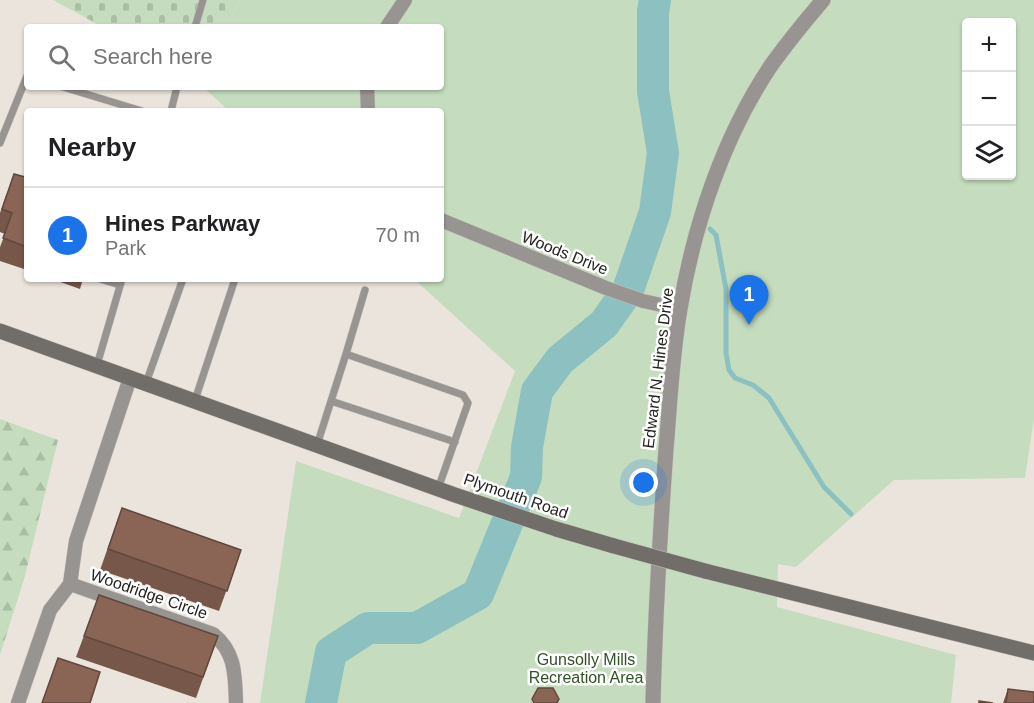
<!DOCTYPE html>
<meta charset="utf-8">
<style>
body{margin:0;font-family:Arial,sans-serif;background:#f6f6f6;color:#202124}
.controls{position:absolute;right:18px;top:18px;display:grid;overflow:hidden;border-radius:6px;box-shadow:0 2px 4px #0004}
.controls button{width:54px;height:54px;display:grid;place-items:center;padding:0;border:0;border-bottom:2px solid #e0e0e0;background:#fff;color:#202124;font:30px sans-serif}
.you{position:absolute;left:644px;top:483px;width:21px;height:21px;margin:-15px;border:4px solid #fff;border-radius:50%;background:#1a73e8;box-shadow:0 0 0 9px #1a73e833}
.badge{display:grid;place-items:center;width:39px;height:39px;border-radius:50%;background:#1a73e8;color:#fff;font-size:20px;font-weight:700}
.pin{position:absolute;translate:-50% -50px;filter:drop-shadow(0 2px 3px #0008)}
.pin::after{content:'';position:absolute;top:32px;width:21px;height:18px;background:inherit;clip-path:polygon(0 0,100% 0,50% 100%)}
.list{margin:0;padding:0;list-style:none}
h2{display:flex;justify-content:space-between;align-items:center;height:78px;margin:0;padding:0 24px;font-size:26px}
h2 small{font-size:20px;font-weight:400;color:#757577}
.list li{display:grid;grid-template-columns:39px 1fr auto;gap:18px;align-items:center;box-sizing:border-box;height:96px;padding:0 24px;border-top:2px solid #e0e0e0}
.list b{display:block;font-size:22px;white-space:nowrap}
.list p{margin:0;font-size:20px;white-space:nowrap;color:#757577}
.list em{font-size:20px;font-style:normal;color:#757577}
.icon{flex:none;width:33px;height:33px;fill:none;stroke:currentColor;stroke-width:2;stroke-linecap:round;stroke-linejoin:round}
.map{position:relative;flex:none;width:1034px;height:703px;overflow:hidden}
.search{position:absolute;background:#fff;box-shadow:0 2px 4px #0004;left:24px;top:24px;width:420px;height:66px;display:flex;align-items:center;gap:15px;box-sizing:border-box;padding:0 21px;border-radius:6px;color:#757577;font-size:22px}
.panel{position:absolute;background:#fff;box-shadow:0 2px 4px #0004;left:24px;top:108px;width:420px;height:174px;border-radius:6px}
.map>svg:first-child{display:block}
.forest{fill:url(#forest-firs)}
.cemetery{fill:url(#cemetery-stones)}
.park{fill:#c5ddbe;fill-rule:evenodd}
.lines{fill:none;stroke-linecap:round;stroke-linejoin:round}
.stream{stroke:#8cc0c1;stroke-width:5}
.river{stroke:#8cc0c1;stroke-width:32}
.service-casing{stroke:#c8c1ba;stroke-width:8}
.minor-casing{stroke:#c8c1ba;stroke-width:15}
.tertiary-casing{stroke:#c8c1ba;stroke-width:16}
.secondary-casing{stroke:#c8c1ba;stroke-width:16}
.service{stroke:#979491;stroke-width:7}
.minor{stroke:#979491;stroke-width:14}
.tertiary{stroke:#979491;stroke-width:15}
.secondary{stroke:#716e69;stroke-width:15}
.secondary-bridge-casing{stroke:#c8c1ba;stroke-width:16;stroke-linecap:butt}
.secondary-bridge{stroke:#716e69;stroke-width:15}
.wall{fill:#775749}
.building{fill:#8a6555;stroke:#61473c;stroke-width:1.5}
.labels{text-anchor:middle;dominant-baseline:central;stroke-width:5;stroke-linejoin:round;paint-order:stroke}
.street-label{font-size:16px;fill:#262421;stroke:#fff}
.park-label{font-size:16px;fill:#2f5324;stroke:#fff}
</style>
<div class="map">
<svg width="1034" height="703" viewBox="0 0 1034 703">
<defs>
<pattern id="forest-firs" width="22" height="20" patternUnits="userSpaceOnUse" patternTransform="scale(1.5)"><rect width="22" height="20" fill="#c5ddbe"/><path d="M5 1l3.5 6h-7zM16 11l3.5 6h-7z" fill="#a9bea3"/></pattern>
<pattern id="cemetery-stones" width="16" height="16" patternUnits="userSpaceOnUse" patternTransform="scale(1.5)"><rect width="16" height="16" fill="#c5ddbe"/><path d="M2 7V4a2 2 0 0 1 4 0v3zM10 15v-3a2 2 0 0 1 4 0v3z" fill="#a9bea3"/></pattern>
</defs>
<rect width="100%" height="100%" fill="#ebe4dc"/>
<!-- forest -->
<path class="forest" d="M0,419L58,440L25,576L0,655Z"/>
<!-- cemetery -->
<path class="cemetery" d="M53,0H240L226,27H105L97,24Z"/>
<!-- park -->
<path class="park" d="M240,0H1034V418L1025,478L894,480L796,567L778,564L777,607L956,655L951,703H260L296,461L459,518L515,371L414,279H441V111H229L203,87H441V27H226ZM966,22H1012V176H966Z"/>
<g class="lines">
<!-- stream -->
<path class="stream" d="M710,229L716,235L726,289V353L729,370L735,378L753,385L769,398L824,487L851,514"/>
<!-- river -->
<path class="river" d="M321,703L331,652L368,628H417L478,594L526,477L527,447L537,391L560,360L604,324L628,290L655,212L663,153L653,91V12L655,0"/>
<defs>
<path id="service" d="M195,27L203,0
M63,87L142,111
M171,111L177,87
M0,143L27,76
M100,279L120,285
M346,354L365,290
M97,365L122,279
M146,383L183,279
M195,400L235,279
M331,401L455,442
M317,445L346,354L463,395L468,403L438,489"/>
<path id="minor" d="M387,27L405,0
M367,87L368,111
M441,220L606,288L643,301L680,309
M70,584L213,634C236,652 235,676 236,703
M18,703L50,610L70,584L76,541L130,378"/>
<path id="tertiary" d="M653,703C655,618 660,534 666,449C670,402 672,355 680,309C694,224 724,135 772,64C788,42 805,21 823,0"/>
<path id="secondary" d="M0,331L455,495L556,529L614,546
M705,571L1034,653"/>
</defs>
<!-- service casing -->
<use href="#service" class="service-casing"/>
<!-- minor casing -->
<use href="#minor" class="minor-casing"/>
<!-- tertiary casing -->
<use href="#tertiary" class="tertiary-casing"/>
<!-- secondary casing -->
<use href="#secondary" class="secondary-casing"/>
<!-- service -->
<use href="#service" class="service"/>
<!-- minor -->
<use href="#minor" class="minor"/>
<!-- tertiary -->
<use href="#tertiary" class="tertiary"/>
<!-- secondary -->
<use href="#secondary" class="secondary"/>
<defs>
<path id="secondary-bridge" d="M614,546L705,571"/>
</defs>
<!-- secondary-bridge casing -->
<use href="#secondary-bridge" class="secondary-bridge-casing"/>
<!-- secondary-bridge -->
<use href="#secondary-bridge" class="secondary-bridge"/>
</g>
<!-- wall -->
<path class="wall" d="M27,169V270L0,261V247L5,234L0,232V213L6,195L24,177Z
M52,279H83L80,289Z
M122,508L241,550L219,611L100,570Z
M99,595L218,636L196,698L76,657Z
M1008,689L1034,703H1003Z"/>
<!-- building -->
<path class="building" d="M27,171V247L3,238L12,213L2,209L14,174L25,177Z
M122,508L241,550L227,591L108,549Z
M99,595L218,636L203,677L84,636Z
M58,658L100,672L90,703H42Z
M538,688H553L559,699L557,703H534L532,699Z
M1008,689L1034,692V703H1006Z
M979,701L993,703H979Z"/>
<g class="labels">
<!-- street labels -->
<g class="street-label">
<text transform="translate(565 253) rotate(22)">Woods Drive</text>
<text transform="translate(658 368) rotate(-83)">Edward N. Hines Drive</text>
<text transform="translate(516 496) rotate(19)">Plymouth Road</text>
<text transform="translate(149 594) rotate(19)">Woodridge Circle</text>
</g>
<!-- park labels -->
<g class="park-label">
<text x="586" y="659">Gunsolly Mills<tspan x="586" dy="18">Recreation Area</tspan></text>
</g>
</g>
</svg>
<div class="controls">
<button>+</button>
<button>−</button>
<button><svg class="icon" aria-label="layers" viewBox="0 0 24 24"><path d="M12 4l9 5-9 5-9-5zM3 14l9 5 9-5"/></svg></button>
</div>
<div class="you"></div>
<div class="pin badge" style="left:749px;top:325px">1</div>
<div class="search"><svg class="icon" aria-label="search" viewBox="0 0 24 24"><circle cx="10" cy="10" r="6"/><path d="M15 15l6 6"/></svg>Search here</div>
<section class="panel">
<h2>Nearby<small></small></h2>
<ul class="list">
<li><span class="badge">1</span><div><b>Hines Parkway</b><p>Park</p></div><em>70 m</em></li>
</ul>
</section>
</div>
